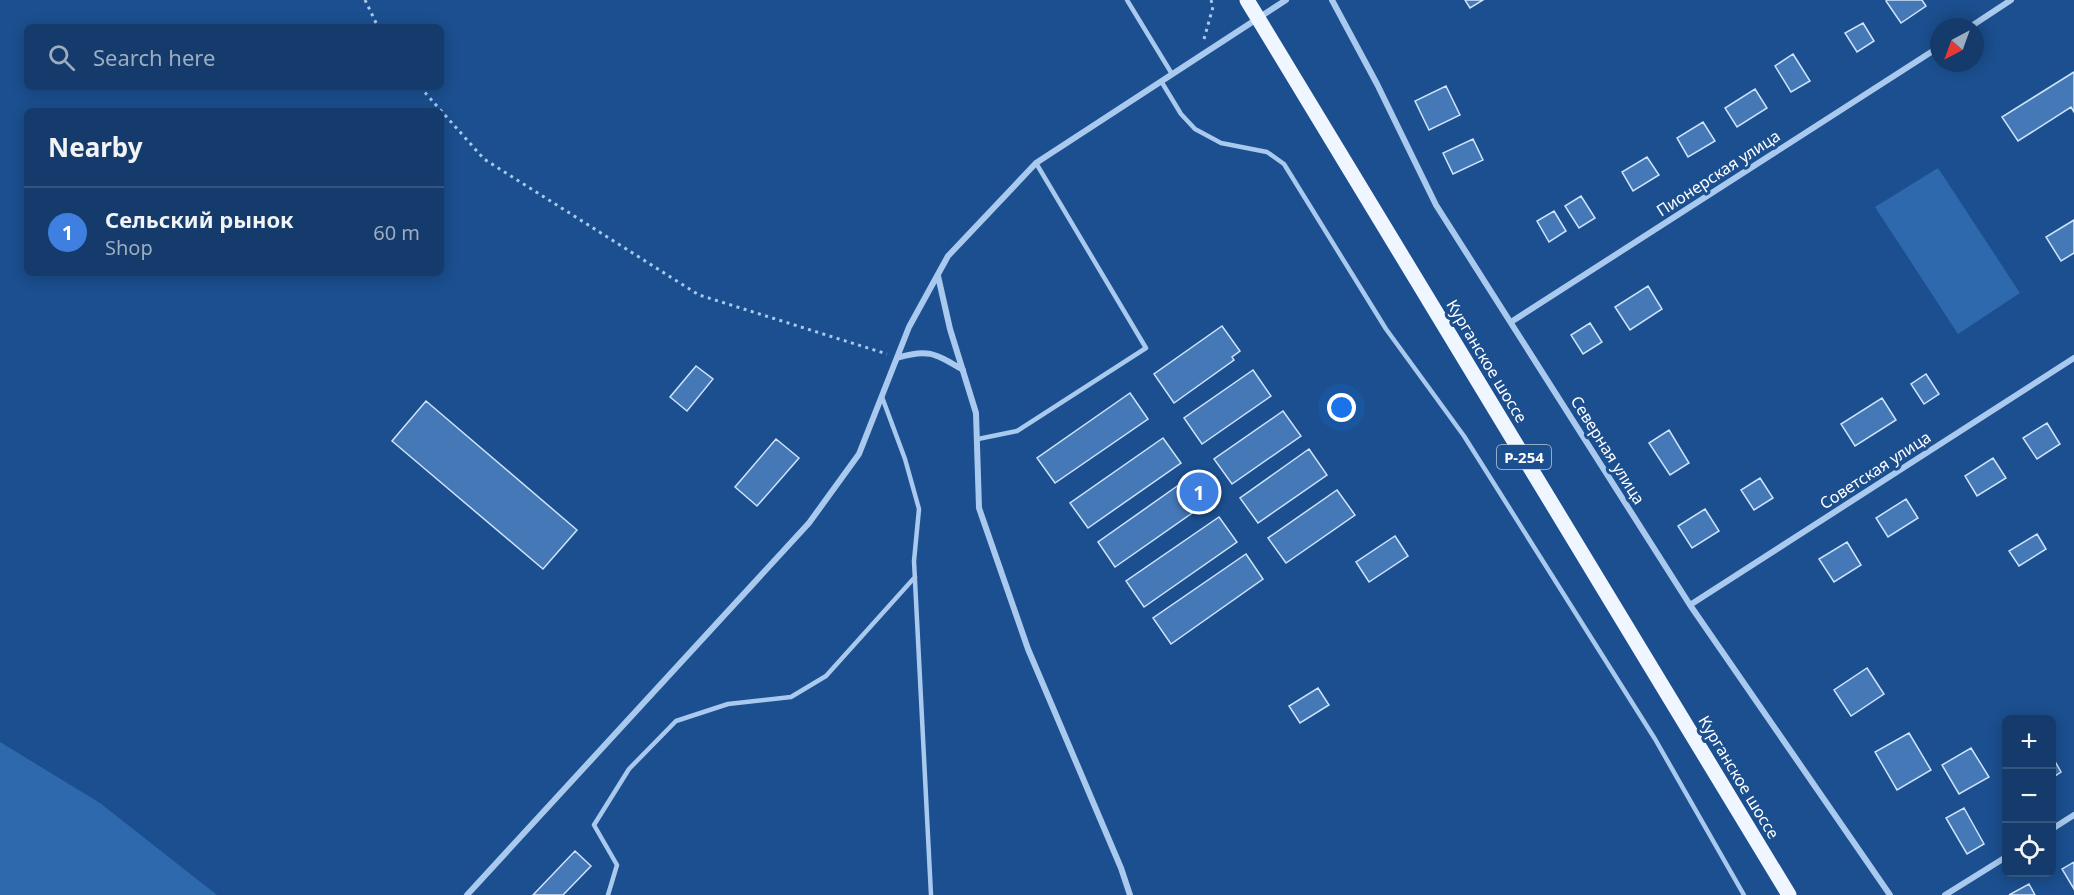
<!DOCTYPE html>
<meta charset="utf-8">
<style>
body{margin:0;font-family:"Noto Sans",sans-serif;background:#1d4271;color:#f1f3f6}
.controls{position:absolute;right:18px;bottom:18px;display:grid;overflow:hidden;border-radius:9px;box-shadow:0 3px 15px #0003}
.controls button{width:54px;height:54px;display:grid;place-items:center;padding:0;border:0;border-bottom:2px solid #33557e;background:#143b6b;color:#f1f3f6;font:30px sans-serif}
.compass{position:absolute;left:1930px;top:18px;width:54px;height:54px;border-radius:50%;background:#143b6b;box-shadow:0 3px 15px #0003;rotate:221deg}
.you{position:absolute;left:1342px;top:408px;width:21px;height:21px;margin:-15px;border:4px solid #fff;border-radius:50%;background:#1a73e8;box-shadow:0 0 0 9px #1a73e833}
.badge{display:grid;place-items:center;width:39px;height:39px;border-radius:50%;background:#ea580c;color:#fff;font-size:20px;font-weight:700}
.pin{position:absolute;translate:-50% -50%;border:3px solid #fff;box-shadow:0 2px 6px #0006}
.list{margin:0;padding:0;list-style:none}
h2{display:flex;justify-content:space-between;align-items:center;height:78px;margin:0;padding:0 24px;font-size:26px}
h2 small{font-size:20px;font-weight:400;color:#9dadc1}
.list li{display:grid;grid-template-columns:39px 1fr auto;gap:18px;align-items:center;box-sizing:border-box;height:90px;padding:0 24px;border-top:2px solid #33557e}
.list b{display:block;font-size:22px;white-space:nowrap}
.list p{margin:0;font-size:20px;white-space:nowrap;color:#9dadc1}
.list em{font-size:20px;font-style:normal;color:#9dadc1}
.icon{flex:none;width:33px;height:33px;fill:none;stroke:currentColor;stroke-width:2;stroke-linecap:round;stroke-linejoin:round}
.map{position:relative;flex:none;width:2074px;height:895px;overflow:hidden}
.search{position:absolute;background:#143b6b;box-shadow:0 3px 15px #0003;left:24px;top:24px;width:420px;height:66px;display:flex;align-items:center;gap:15px;box-sizing:border-box;padding:0 21px;border-radius:9px;color:#9dadc1;font-size:22px}
.panel{position:absolute;background:#143b6b;box-shadow:0 3px 15px #0003;left:24px;top:108px;width:420px;height:168px;border-radius:9px}
.map>svg:first-child{display:block}
.green{fill:#2e69ad}
.building{fill:#4478b7;stroke:#cfe3fa;stroke-width:1.5}
.lines{fill:none;stroke-linecap:round;stroke-linejoin:round}
.path{stroke:#a9c9ee;stroke-width:3;stroke-dasharray:3 4.5;stroke-linecap:butt}
.lane{stroke:#a9c9ee;stroke-width:4.5}
.street{stroke:#a9c9ee;stroke-width:6}
.primary{stroke:#f0f6ff;stroke-width:15}
.labels{text-anchor:middle;dominant-baseline:central;stroke-width:6;stroke-linejoin:round;paint-order:stroke}
.shield{fill:#1b4f8f;stroke:#bbcadd;stroke-width:1.5}
.shield-label{font-size:15px;font-weight:bold;fill:#fff}
.street-label{font-size:16px;fill:#fff;stroke:#1b4f8f}
</style>
<div class="map">
<svg width="2074" height="895" viewBox="0 0 2074 895">
<rect width="100%" height="100%" fill="#1b4f8f"/>
<!-- green -->
<path class="green" d="M1938,168L2020,293L1958,334L1875,207Z
M0,742L100,803L217,895H0Z"/>
<!-- building -->
<path class="building" d="M1465,0H1483L1470,8Z
M1887,0H1922L1926,6L1901,23L1886,1Z
M1863,23L1874,41L1857,52L1845,33Z
M1793,54L1810,81L1791,92L1775,66Z
M2074,72V112L2071,107L2018,141L2002,117Z
M1446,86L1460,115L1429,130L1415,101Z
M1755,89L1767,108L1737,127L1725,108Z
M1703,122L1715,141L1688,157L1677,138Z
M1473,139L1483,160L1453,174L1443,153Z
M1647,157L1659,175L1633,191L1622,172Z
M1581,196L1595,218L1579,228L1565,206Z
M1554,211L1566,231L1549,242L1537,221Z
M2074,220V253L2061,261L2046,237Z
M1648,286L1662,309L1630,330L1615,307Z
M1590,323L1602,342L1583,354L1571,335Z
M1222,326L1240,351L1232,357L1234,360L1174,403L1154,374Z
M696,366L713,379L687,411L670,397Z
M1253,370L1271,396L1202,444L1184,418Z
M1926,374L1939,394L1924,404L1911,384Z
M1130,393L1148,419L1055,483L1037,458Z
M1882,398L1896,420L1855,446L1841,424Z
M426,401L577,530L543,569L392,441Z
M1283,411L1301,436L1232,484L1214,459Z
M2047,423L2060,444L2037,459L2023,438Z
M1669,430L1689,463L1670,475L1649,443Z
M1163,438L1181,463L1088,528L1070,503Z
M776,439L799,458L757,506L735,487Z
M1309,449L1327,475L1258,523L1240,498Z
M1993,458L2006,478L1977,496L1965,476Z
M1190,477L1208,502L1115,567L1098,542Z
M1760,478L1773,498L1754,510L1741,490Z
M1337,490L1355,515L1286,563L1268,538Z
M1906,499L1918,518L1888,537L1876,518Z
M1705,509L1719,531L1692,548L1678,526Z
M1219,517L1237,542L1144,607L1126,581Z
M2037,534L2046,549L2019,566L2009,551Z
M1395,536L1408,556L1369,582L1356,562Z
M1847,542L1861,565L1834,582L1819,559Z
M1246,554L1263,579L1171,644L1153,618Z
M1867,668L1884,694L1851,716L1834,690Z
M1318,688L1329,705L1300,723L1289,706Z
M1909,733L1931,770L1897,790L1875,752Z
M1971,748L1989,777L1959,794L1942,765Z
M2052,756L2061,772L2052,778Z
M1964,808L1984,844L1967,854L1946,818Z
M575,851L591,866L563,895H533Z
M2074,862V889L2062,869Z
M2029,884L2035,895H2009Z"/>
<g class="lines">
<!-- path -->
<path class="path" d="M365,0L378,27
M1204,39L1213,7L1211,0
M420,87L484,159L699,295L887,354"/>
<!-- lane -->
<path class="lane" d="M1127,0L1172,74
M1161,81L1181,114L1195,129L1221,143L1267,152L1284,164L1386,329L1464,436L1655,739L1744,895
M882,397L905,459L919,509L914,561L931,895
M978,439L1017,431L1146,348L1036,163
M608,895L617,865L594,825L629,769L676,721L728,704L791,697L826,676L915,577"/>
<!-- street -->
<path class="street" d="M1332,0L1377,84L1436,205L1690,605L1890,895
M1970,27L2011,0
M938,276L950,329L976,413L979,508L1028,649L1121,868L1130,895
M1511,322L1939,47
M897,358C929,348 936,354 963,370
M1690,605L2074,358
M2052,829L2074,815
M467,895L809,523L859,454L909,327L948,256L1036,163L1286,0
M1945,895L2006,857"/>
<!-- primary -->
<path class="primary" d="M1247,0L1789,895"/>
</g>
<g class="labels">
<!-- shield labels -->
<rect class="shield" x="1497" y="445" width="54" height="24" rx="4.5"/>
<g class="shield-label">
<text x="1524" y="457">Р-254</text>
</g>
<!-- street labels -->
<g class="street-label">
<text transform="translate(1718 173) rotate(-33)">Пионерская улица</text>
<text transform="translate(1487 361) rotate(59)">Курганское шоссе</text>
<text transform="translate(1608 450) rotate(58)">Северная улица</text>
<text transform="translate(1875 470) rotate(-33)">Советская улица</text>
<text transform="translate(1739 777) rotate(59)">Курганское шоссе</text>
</g>
</g>
</svg>
<div class="controls">
<button>+</button>
<button>−</button>
<button><svg class="icon" aria-label="locate" viewBox="0 0 24 24"><circle cx="12" cy="12" r="6"/><path d="M12 2v4M12 18v4M2 12h4M18 12h4"/></svg></button>
</div>
<svg class="compass" viewBox="-18 -18 36 36"><path d="M0-13l5 13h-10z" fill="#e53935"/><path d="M0 13l5-13h-10z" fill="#9dadc1"/></svg>
<div class="you"></div>
<div class="pin badge" style="left:1199px;top:492px;background:#3f7fe0">1</div>
<div class="search"><svg class="icon" aria-label="search" viewBox="0 0 24 24"><circle cx="10" cy="10" r="6"/><path d="M15 15l6 6"/></svg>Search here</div>
<section class="panel">
<h2>Nearby<small></small></h2>
<ul class="list">
<li><span class="badge" style="background:#3f7fe0">1</span><div><b>Сельский рынок</b><p>Shop</p></div><em>60 m</em></li>
</ul>
</section>
</div>
